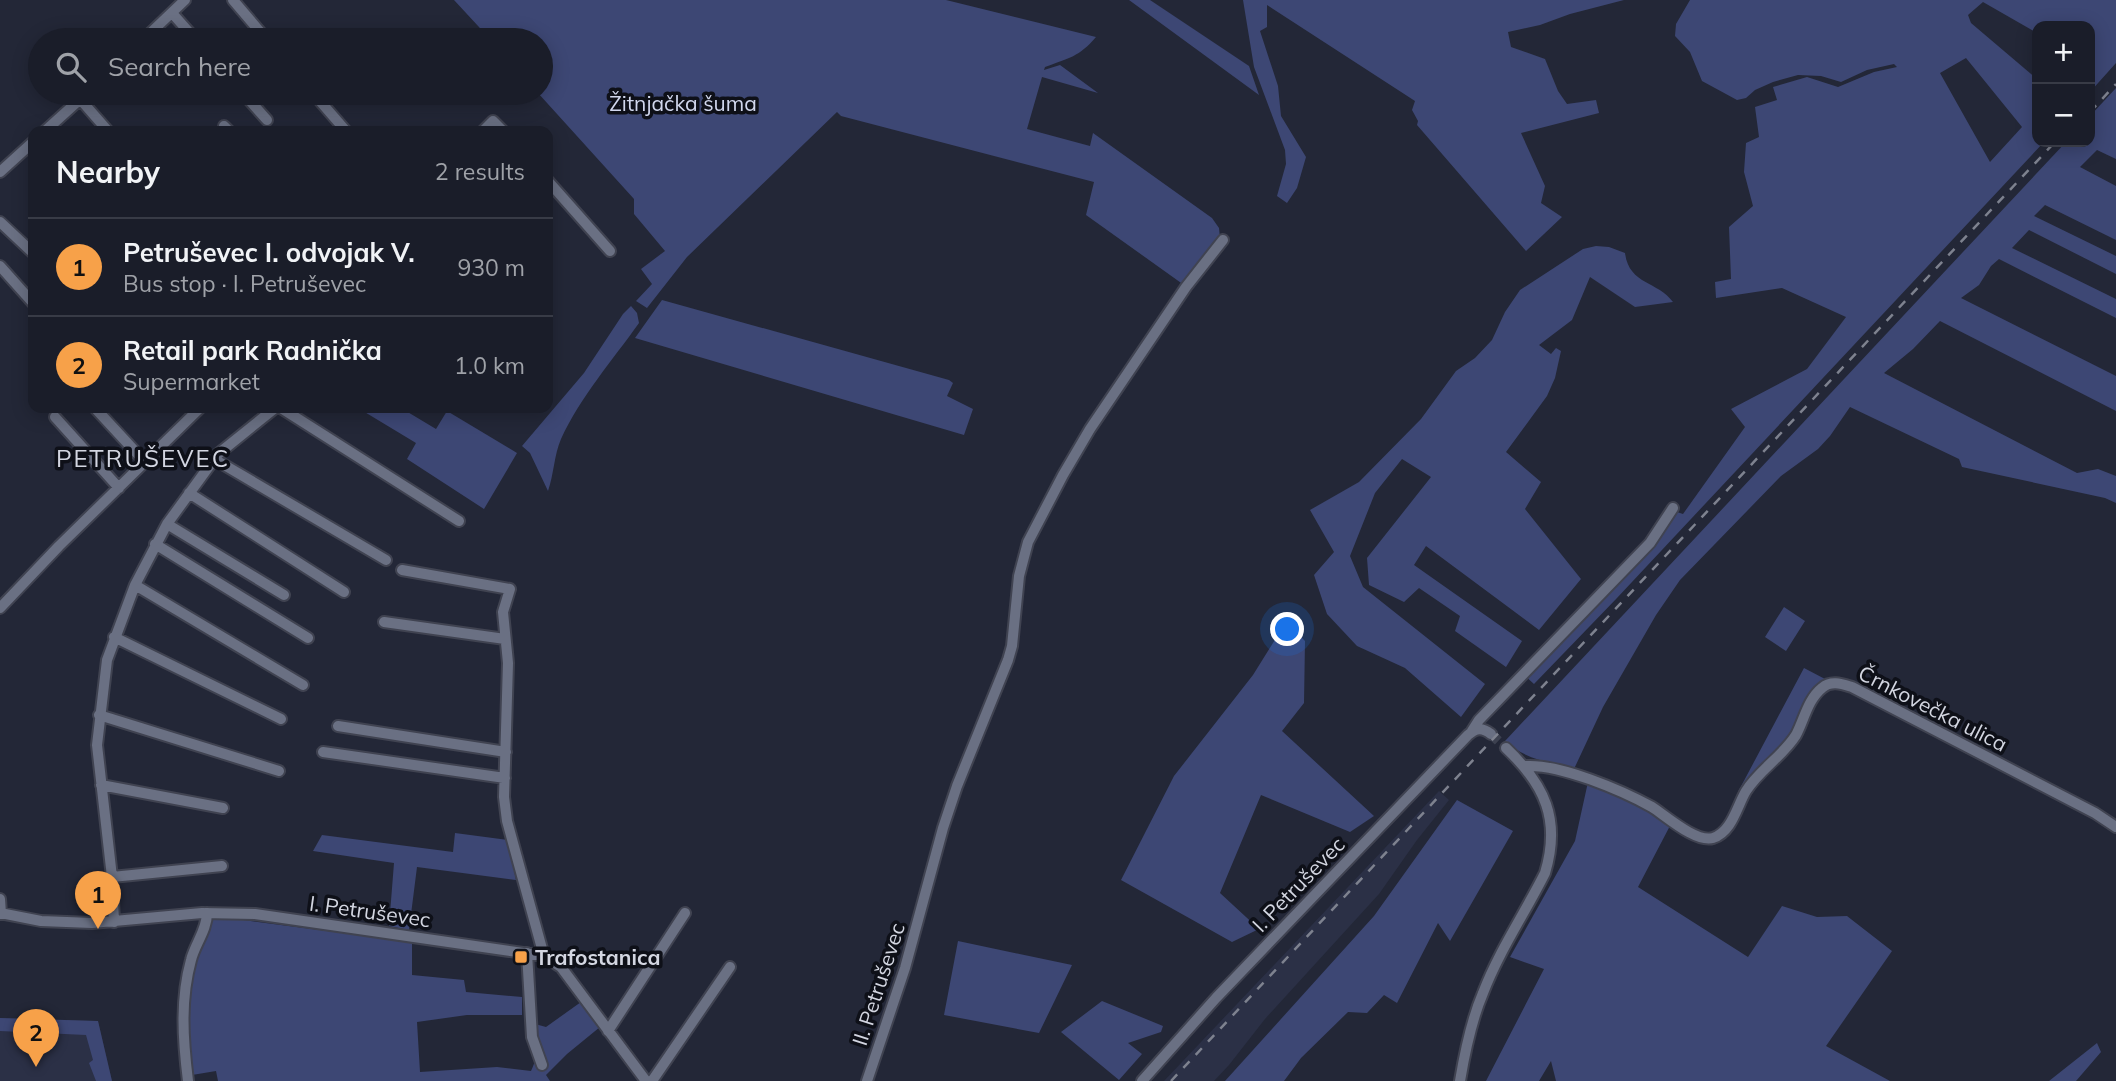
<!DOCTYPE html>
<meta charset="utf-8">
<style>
body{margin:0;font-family:Mulish,sans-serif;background:#232631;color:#f1f3f6}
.controls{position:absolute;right:21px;top:21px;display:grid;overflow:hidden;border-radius:14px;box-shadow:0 4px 18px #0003}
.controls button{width:63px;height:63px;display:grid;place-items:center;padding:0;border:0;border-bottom:2px solid #383b46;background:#1a1d29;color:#f1f3f6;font:35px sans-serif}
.you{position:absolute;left:1288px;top:630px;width:24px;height:24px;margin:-18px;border:5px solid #fff;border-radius:50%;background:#1a73e8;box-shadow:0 0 0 10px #1a73e833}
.badge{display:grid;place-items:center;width:46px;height:46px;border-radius:50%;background:#f7a149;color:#111;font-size:23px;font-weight:700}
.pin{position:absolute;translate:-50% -58px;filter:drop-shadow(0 2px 4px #0008)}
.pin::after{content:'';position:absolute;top:37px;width:24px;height:21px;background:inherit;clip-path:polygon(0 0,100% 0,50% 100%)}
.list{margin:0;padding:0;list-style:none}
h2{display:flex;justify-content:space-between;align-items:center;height:91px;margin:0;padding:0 28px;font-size:30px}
h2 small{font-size:23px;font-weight:400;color:#9fa2a8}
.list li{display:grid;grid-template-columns:46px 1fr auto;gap:21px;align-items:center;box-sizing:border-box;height:98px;padding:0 28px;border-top:2px solid #383b46}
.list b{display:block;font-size:26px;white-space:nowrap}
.list p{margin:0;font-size:23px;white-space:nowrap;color:#9fa2a8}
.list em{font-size:23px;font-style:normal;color:#9fa2a8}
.icon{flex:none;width:38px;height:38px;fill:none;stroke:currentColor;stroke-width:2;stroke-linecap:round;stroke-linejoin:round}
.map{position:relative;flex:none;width:2116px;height:1081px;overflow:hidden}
.search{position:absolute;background:#1a1d29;box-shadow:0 4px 18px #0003;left:28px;top:28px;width:525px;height:77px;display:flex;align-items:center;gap:18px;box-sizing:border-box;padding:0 24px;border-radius:38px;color:#9fa2a8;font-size:26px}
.panel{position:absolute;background:#1a1d29;box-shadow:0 4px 18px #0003;left:28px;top:126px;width:525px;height:287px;border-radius:14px}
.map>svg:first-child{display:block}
.built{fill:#2b3046}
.green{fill:#3d4774;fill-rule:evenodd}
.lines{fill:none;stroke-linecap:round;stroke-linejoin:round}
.minor-tunnel{stroke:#3d4150;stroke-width:10;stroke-dasharray:10 5;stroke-linecap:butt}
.minor-casing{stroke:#404351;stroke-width:14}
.minor{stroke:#6a7083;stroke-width:10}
.rail{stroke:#7e828f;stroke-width:2.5;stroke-dasharray:9 9;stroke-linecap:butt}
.poi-dot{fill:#f7a149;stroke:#0e1018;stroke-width:2.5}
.labels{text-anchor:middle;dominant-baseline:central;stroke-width:7;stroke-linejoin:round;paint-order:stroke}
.park-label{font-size:21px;fill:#d1d7ed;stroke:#0e1018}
.street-label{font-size:21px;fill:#d3d6e1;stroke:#0e1018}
.poi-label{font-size:21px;font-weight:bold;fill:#d3d6e1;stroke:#0e1018;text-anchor:start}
.quarter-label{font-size:24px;letter-spacing:2px;fill:#d3d6e1;stroke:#0e1018}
</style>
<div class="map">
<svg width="2116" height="1081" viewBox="0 0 2116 1081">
<rect width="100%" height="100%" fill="#232737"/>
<!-- built -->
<path class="built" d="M1439,791L1449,800L1417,840L1379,894L1265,1019L1229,1065L1214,1081H1164Z
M0,1018L98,1021L112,1081H0Z"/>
<!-- green -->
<path class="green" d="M454,0H946L1096,37C1079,57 1069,58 1045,67L1044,70L1060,65L1098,93L1042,77L1027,129L1090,146L1093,133L1212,218L1219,228L1220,238L1184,285L1086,215L1094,182L841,116L837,112L687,257L647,308L636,301L652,284L641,269L665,251L634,214V199L538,93H541V40H491Z
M1129,0H1150L1249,66L1259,95Z
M1243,0H1624L1570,14L1540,25L1508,32L1511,47L1545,59L1558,91L1567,104L1596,100L1599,113L1521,133L1545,186L1541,203L1562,217L1526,251L1417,125L1418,121L1412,110L1415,101L1267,5V27L1260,31L1278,86L1281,116L1306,157L1297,188L1287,203L1277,196L1286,164L1285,150L1254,67Z
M1690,0H2116V63L2090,92V26H2037V33L1983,2L1968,15L1971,23L2037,79V142H2044L1617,598L1534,684L1524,675L1674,511L1683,514L1745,427L1731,409L1807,369L1846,317L1782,288L1716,298L1715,282L1731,279L1729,227L1753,206L1744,172L1746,143L1759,137L1755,107L1777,100L1773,87L1807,77L1838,87L1874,72L1897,67L1894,64L1867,70L1841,82L1821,76L1798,75L1773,82L1755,90L1746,98L1737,100L1702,81L1690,52L1675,36L1676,24ZM1966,58L2022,127L1990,162L1940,73Z
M2116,88V159L2097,150L2080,167L2116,186V240L2045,205L2034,216L2116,256V274L2029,230L2012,248L2116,299V318L1999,259L1991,266L1979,285L1961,298L2116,376V411L1940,321L1913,349L1884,373L2077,473L2098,469L2116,476V503L2105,498L1962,467L1959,459L1850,407L1830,436L1818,449L1781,476L1680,580L1656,615L1603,707L1574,769C1549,762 1524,759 1505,741L2066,142H2090V116Z
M1596,246L1609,247L1625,253C1629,285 1658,281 1673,302L1635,307L1590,277L1572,320L1539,345L1551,354L1556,348L1561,351L1555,378L1547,396L1506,452L1541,482L1525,509L1581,579L1539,630L1426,546L1414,565L1522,641L1506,667L1455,631L1460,616L1419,588L1404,602L1369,585L1367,558L1431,477L1402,459L1375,493L1350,556L1363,587L1485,684L1461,717L1405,668L1357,646L1327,614L1314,575L1334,552L1310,510L1359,482L1421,419L1456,371L1475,358L1492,340L1505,312L1520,290L1583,249Z
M662,300L949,380L953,383L947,396L973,409L964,435L635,338Z
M631,306L637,313L639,323C612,361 581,396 561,439C554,455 554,474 548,491L530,453L522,446L584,373L623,314Z
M358,408H401L436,429L447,411L517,453L484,509L407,459L416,443Z
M1784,607L1805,621L1786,651L1765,637Z
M1286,622L1305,641L1304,703L1282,731L1374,816L1350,832L1261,795L1220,893L1259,929L1232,942L1121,880L1174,776L1253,675Z
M1804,668L1825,679L1810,699L1784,747L1760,766L1738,792Z
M1588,782L1672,822L1638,887L1748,957L1782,906L1817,917L1847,916L1892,951L1826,1046L1890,1081H1556L1551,1061L1539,1081H1486L1544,969L1510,957L1575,841Z
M1457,800L1513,831L1450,941L1438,923L1397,1003L1384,995L1367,1013L1348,1012L1301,1058L1284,1081H1225L1374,916Z
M455,833L508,840L516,880L417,867L409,930L389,926L394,863L313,851L322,835L453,852Z
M228,918L412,942V975L464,980L466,992L522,997V1015H467L417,1022L420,1072L497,1067L531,1071C539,1054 540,1042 535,1024L546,1027L581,1002L600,1027L567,1054L546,1075L550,1081H218L216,1071L192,1075L180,1041L181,979L204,920Z
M958,941L1072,965L1039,1033L944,1015Z
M1102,1001L1163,1026L1161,1032L1128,1043L1142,1054L1119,1080L1061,1032Z
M0,1018L98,1021L112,1081H96L89,1063L93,1060L86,1035L0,1031Z
M2097,1043L2101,1052L2076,1081H2049Z"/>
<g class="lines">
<!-- minor-tunnel -->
<path class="minor-tunnel" d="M1491,734L1506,748"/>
<defs>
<path id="minor" d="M233,0L267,40
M172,13L196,40
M143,40L185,0
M243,93L267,120
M313,93L346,131
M80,99L108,131
M224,126L229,131
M45,131L87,93
M483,131L493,121L503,131
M0,172L33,142
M548,181L610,251
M0,222L33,253
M0,266L33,303
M95,408L144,461
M281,408L459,521
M55,417L119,488
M214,459L386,560
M189,493L344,592
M167,524L284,595
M155,544L308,638
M402,570L510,589L503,612L508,663L504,797L507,821L544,956
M135,585L303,685
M0,608L59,546L200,408
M384,622L505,639
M114,637L281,719
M99,715L279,771
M338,726L506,752
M1472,731L1479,720L1650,543L1673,508
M323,752L505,778
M1526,766C1560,764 1621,790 1652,807C1666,816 1696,843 1713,838C1732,832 1737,806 1746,791C1759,770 1783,756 1796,735C1804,720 1808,699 1822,688C1831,680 1842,684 1852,687L2095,813L2116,827
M101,785L223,808
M112,877L222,866
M0,899L1,914
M0,913L41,921L92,923L202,913L255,914L544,956L561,967L646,1081
M114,922L112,877L97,745L107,660L135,585L167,524L218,454L275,408
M527,953L532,1037L542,1065
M608,1031L685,913
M188,1081C183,1040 180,1000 191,960C195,944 207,930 207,913
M652,1081L730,967
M867,1081L905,968L943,828L957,786L1008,660L1012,646L1019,576L1028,542L1063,475L1090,429L1186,287L1223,240
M1142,1081L1216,998L1468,735C1476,728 1482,727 1491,734
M1460,1081C1465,1051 1471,1021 1483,993C1499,951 1525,913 1545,873C1561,820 1545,785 1506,748"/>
</defs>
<!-- minor casing -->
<use href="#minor" class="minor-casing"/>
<!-- minor -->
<use href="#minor" class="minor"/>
<!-- rail -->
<path class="rail" d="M2090,112L2116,84
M1171,1081L2055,142"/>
</g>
<!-- markers -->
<rect class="poi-dot" x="514" y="950" width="14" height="14" rx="3.5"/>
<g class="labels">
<!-- park labels -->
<g class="park-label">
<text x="683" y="103">Žitnjačka šuma</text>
</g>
<!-- street labels -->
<g class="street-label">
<text transform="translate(1933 708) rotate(27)">Črnkovečka ulica</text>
<text transform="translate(1298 884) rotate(-46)">I. Petruševec</text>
<text transform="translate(370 911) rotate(8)">I. Petruševec</text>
<text transform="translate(878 984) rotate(-72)">II. Petruševec</text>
</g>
<!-- poi labels -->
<g class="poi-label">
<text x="535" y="957">Trafostanica</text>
</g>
<!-- quarter labels -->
<g class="quarter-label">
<text x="143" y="458">PETRUŠEVEC</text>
</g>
</g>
</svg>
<div class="controls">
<button>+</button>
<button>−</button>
</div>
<div class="you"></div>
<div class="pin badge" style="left:98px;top:929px">1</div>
<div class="pin badge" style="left:36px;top:1067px">2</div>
<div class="search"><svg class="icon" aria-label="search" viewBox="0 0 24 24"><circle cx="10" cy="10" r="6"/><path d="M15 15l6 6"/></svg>Search here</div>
<section class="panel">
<h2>Nearby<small>2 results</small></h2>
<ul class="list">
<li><span class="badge">1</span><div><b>Petruševec I. odvojak V.</b><p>Bus stop · I. Petruševec</p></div><em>930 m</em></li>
<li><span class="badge">2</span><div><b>Retail park Radnička</b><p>Supermarket</p></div><em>1.0 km</em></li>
</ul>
</section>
</div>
